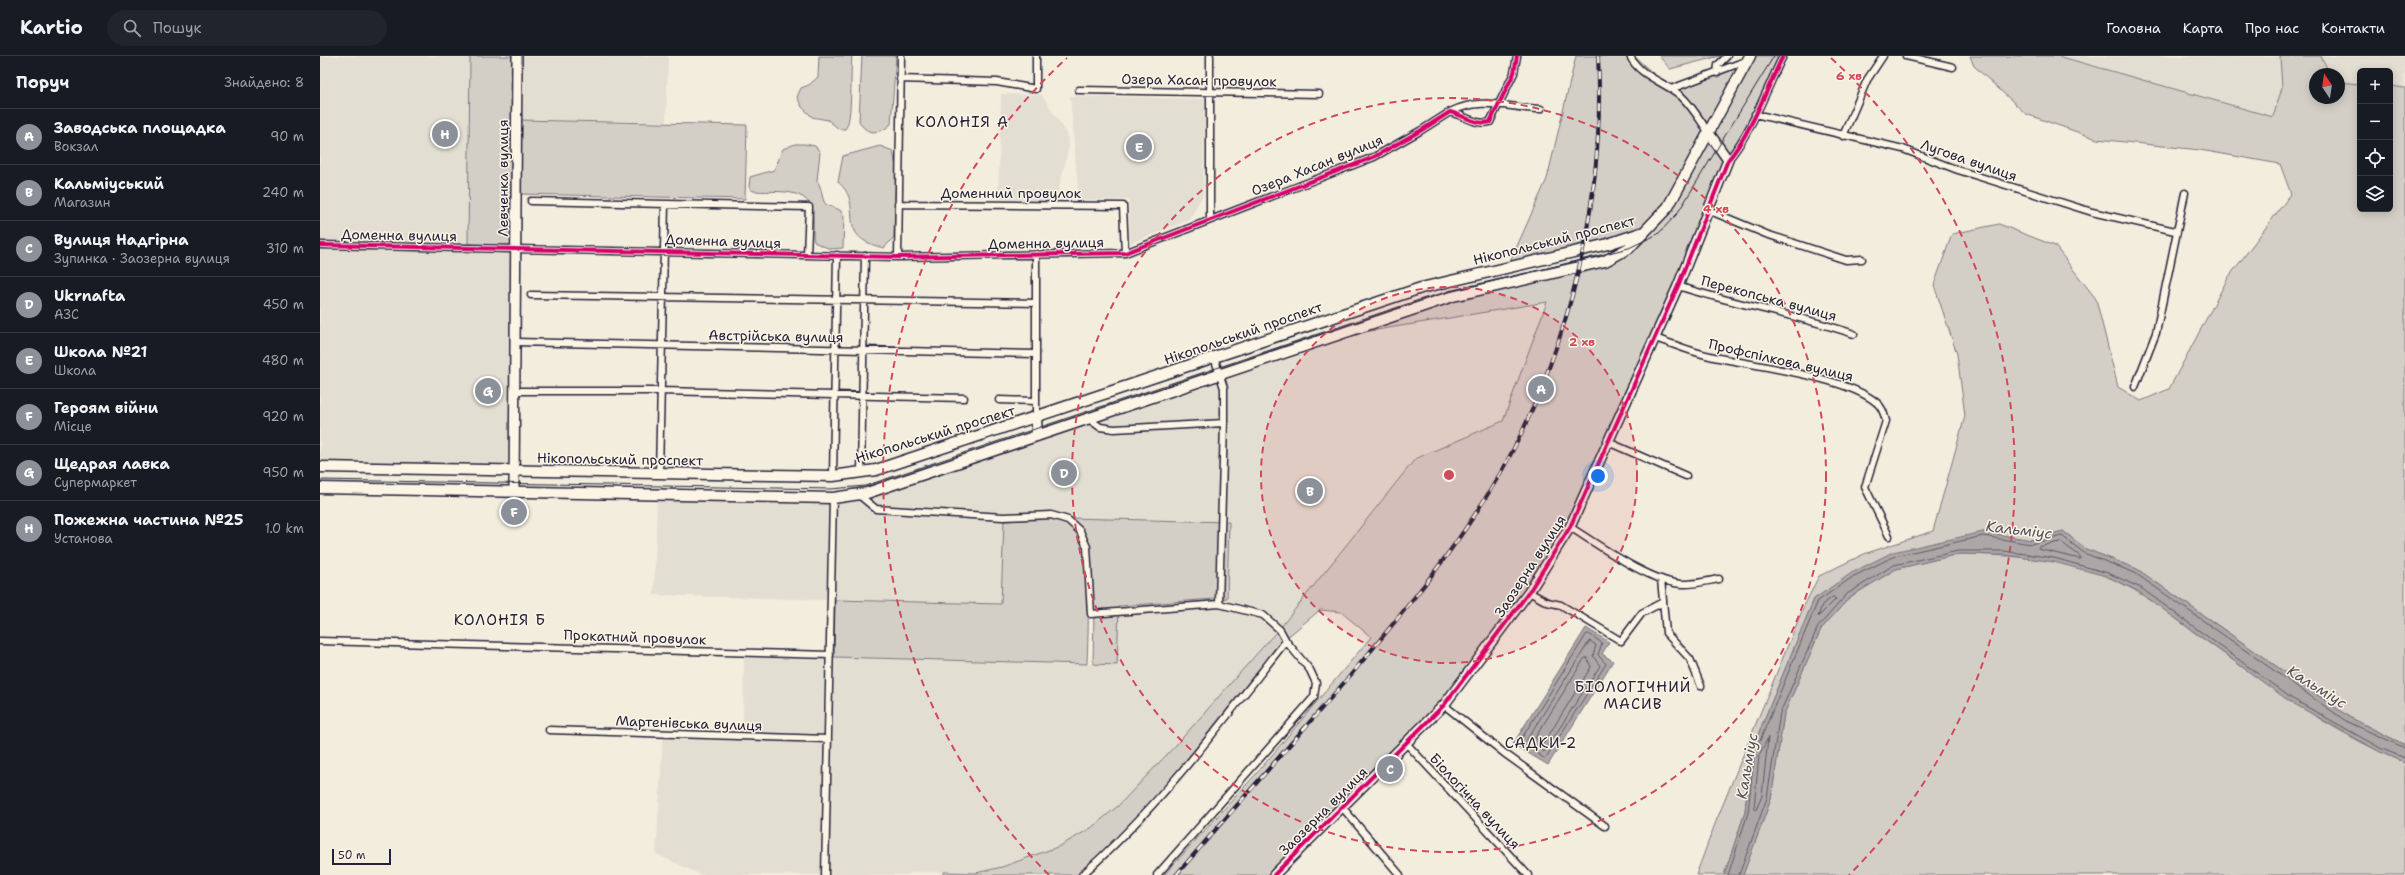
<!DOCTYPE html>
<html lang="uk">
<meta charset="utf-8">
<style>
body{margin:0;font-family:"Shantell Sans",sans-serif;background:#20242c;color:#f1f3f6}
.controls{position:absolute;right:12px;top:12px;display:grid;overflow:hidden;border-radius:6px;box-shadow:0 2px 10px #0003}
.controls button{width:36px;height:36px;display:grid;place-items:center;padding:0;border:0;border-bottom:1px solid #363941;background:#171b24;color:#f1f3f6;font:20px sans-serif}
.compass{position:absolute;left:1989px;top:12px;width:36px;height:36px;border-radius:50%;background:#171b24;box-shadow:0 2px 10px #0003;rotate:347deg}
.scale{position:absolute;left:12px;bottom:10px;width:59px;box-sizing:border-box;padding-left:4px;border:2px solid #22223b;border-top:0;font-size:11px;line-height:14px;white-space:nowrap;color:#22223b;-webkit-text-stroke:3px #fcf5e5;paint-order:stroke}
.you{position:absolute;left:1278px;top:420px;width:14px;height:14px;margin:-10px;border:3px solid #fff;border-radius:50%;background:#1a73e8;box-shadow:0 0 0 6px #1a73e833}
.badge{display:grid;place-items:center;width:26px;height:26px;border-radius:50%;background:#8c9099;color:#fff;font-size:13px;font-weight:700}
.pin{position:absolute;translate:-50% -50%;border:2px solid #fff;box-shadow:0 1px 4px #0006}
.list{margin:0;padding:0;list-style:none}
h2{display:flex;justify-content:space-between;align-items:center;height:52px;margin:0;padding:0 16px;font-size:17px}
h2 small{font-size:13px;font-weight:400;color:#9ea1a6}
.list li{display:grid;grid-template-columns:26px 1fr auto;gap:12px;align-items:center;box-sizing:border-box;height:56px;padding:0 16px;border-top:1px solid #363941}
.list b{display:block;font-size:15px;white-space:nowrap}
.list p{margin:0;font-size:13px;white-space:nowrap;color:#9ea1a6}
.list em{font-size:13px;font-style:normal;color:#9ea1a6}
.icon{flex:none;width:22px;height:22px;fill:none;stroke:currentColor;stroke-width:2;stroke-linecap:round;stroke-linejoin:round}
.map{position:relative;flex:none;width:2085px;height:819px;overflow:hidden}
header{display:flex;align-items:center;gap:24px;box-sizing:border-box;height:56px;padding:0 20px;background:#171b24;border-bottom:1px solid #363941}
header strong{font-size:19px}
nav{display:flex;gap:22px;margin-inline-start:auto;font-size:14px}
.search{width:280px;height:36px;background:#20242c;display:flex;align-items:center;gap:10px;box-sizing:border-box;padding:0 14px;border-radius:22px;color:#9ea1a6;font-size:15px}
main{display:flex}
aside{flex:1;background:#171b24}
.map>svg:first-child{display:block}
.built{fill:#e3ded2}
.green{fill:#d4cfc6;stroke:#7b7880}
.water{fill:#aca7a6;stroke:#75727b}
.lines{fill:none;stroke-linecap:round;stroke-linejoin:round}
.shore{stroke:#595766;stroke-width:1}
.street-casing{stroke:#22223b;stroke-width:9}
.secondary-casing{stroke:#22223b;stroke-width:12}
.primary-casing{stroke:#22223b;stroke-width:13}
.street{stroke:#fcf5e5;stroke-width:6}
.secondary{stroke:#fcf5e5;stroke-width:9}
.primary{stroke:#fcf5e5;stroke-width:10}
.tram{stroke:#22223b;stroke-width:1}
.rail-casing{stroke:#22223b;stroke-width:4}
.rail{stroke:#fcf5e5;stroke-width:2.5;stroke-dasharray:8;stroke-linecap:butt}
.cycleway-casing{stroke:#fcf5e5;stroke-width:6}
.cycleway{stroke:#d6006c;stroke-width:4}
.ring{fill:none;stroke:#d1495b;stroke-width:2;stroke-dasharray:7 5}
.labels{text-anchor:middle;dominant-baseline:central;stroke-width:3;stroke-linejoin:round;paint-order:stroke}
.street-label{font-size:14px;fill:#22223b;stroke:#fcf5e5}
.neighbourhood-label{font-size:15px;letter-spacing:1px;fill:#22223b;stroke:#fcf5e5}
.water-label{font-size:15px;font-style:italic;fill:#525160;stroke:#fcf5e5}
.centre{fill:#d1495b;stroke:#fcf5e5;stroke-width:2}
.ring-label{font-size:12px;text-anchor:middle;font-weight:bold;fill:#d1495b;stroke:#fcf5e5;stroke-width:3;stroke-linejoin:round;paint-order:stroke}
</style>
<header>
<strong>Kartio</strong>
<div class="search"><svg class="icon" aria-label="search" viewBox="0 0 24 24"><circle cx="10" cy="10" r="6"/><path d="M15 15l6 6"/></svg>Пошук</div>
<nav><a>Головна</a><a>Карта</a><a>Про нас</a><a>Контакти</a></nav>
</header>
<main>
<aside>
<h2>Поруч<small>Знайдено: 8</small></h2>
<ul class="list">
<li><span class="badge">A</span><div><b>Заводська площадка</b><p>Вокзал</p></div><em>90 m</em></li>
<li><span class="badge">B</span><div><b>Кальміуський</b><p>Магазин</p></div><em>240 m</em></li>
<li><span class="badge">C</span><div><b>Вулиця Надгірна</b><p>Зупинка · Заозерна вулиця</p></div><em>310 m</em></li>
<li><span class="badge">D</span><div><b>Ukrnafta</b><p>АЗС</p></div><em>450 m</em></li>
<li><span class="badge">E</span><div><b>Школа №21</b><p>Школа</p></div><em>480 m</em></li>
<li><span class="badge">F</span><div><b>Героям війни</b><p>Місце</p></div><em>920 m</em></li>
<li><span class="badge">G</span><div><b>Щедрая лавка</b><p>Супермаркет</p></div><em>950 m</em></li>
<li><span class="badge">H</span><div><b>Пожежна частина №25</b><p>Установа</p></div><em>1.0 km</em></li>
</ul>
</aside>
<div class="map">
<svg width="2085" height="819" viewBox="0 0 2085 819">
<rect width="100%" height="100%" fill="#f3edde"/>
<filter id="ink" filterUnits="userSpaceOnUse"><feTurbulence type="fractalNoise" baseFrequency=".025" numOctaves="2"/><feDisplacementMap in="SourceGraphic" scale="8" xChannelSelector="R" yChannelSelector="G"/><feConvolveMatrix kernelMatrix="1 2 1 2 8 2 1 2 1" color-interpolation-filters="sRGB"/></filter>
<g filter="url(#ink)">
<!-- built -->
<path class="built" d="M0,0H150L148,188L0,186Z
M200,0H348L346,66L199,64Z
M1738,0H1960L1962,32L1953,61Z
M2001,0H2085V32L2070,30V15H2040V28L2019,26V18H2010Z
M681,38L722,39L748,79L749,91L736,144L678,143Z
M750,40L885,43L883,139L869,164L810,187L809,144H759Z
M0,192L193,195L192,410L0,407Z
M1228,246L1183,365L1094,403L964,567L856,689L798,750L771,772L740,790L682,811L656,817L593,816L587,819H509L514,601L797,609L799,550L907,542L909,466L749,462L732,456L683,458L558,450L547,441L1032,278Z
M337,442L509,445L506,544L334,539Z
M537,443L554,456L684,465L682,548L515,544L518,445Z
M424,601L505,603L503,678L423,676Z
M343,682L503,687L500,819H381L336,798Z"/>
<!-- green -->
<path class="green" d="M150,0H195L193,189L148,188Z
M499,0H532C530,14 533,66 525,73H519L508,64L492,61L482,51L477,41L481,32L489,29L498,21Z
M542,0H576L571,68C561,78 546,80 539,65Z
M1256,0H1314C1341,24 1365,47 1385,76L1352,135L1336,158L1320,173L1302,181L1189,208L1227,123Z
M1339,0H1400L1350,13Z
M1426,0L1388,69L1374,49L1355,28L1414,9Z
M1434,0H1463L1414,97L1250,471L1124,649L954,819H844L937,717L1051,581L1021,556L1000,554L965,583L831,748L788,793L759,819H624V816L656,817L682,811L740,790L771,772L798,750L856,689L964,567L1095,403L1183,365L1227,246L1032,278L1135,244L1285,208L1330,172Z
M1650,0H1738L1953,61L1962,32L1960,0H2001L2010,18H1995V42H2019V26L2040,28V153H2070V30L2085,32V689L2029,661L1817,513L1766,493L1743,475L1711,484L1663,476L1494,543L1430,698L1425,756L1404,819H1376L1395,768L1484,550L1499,520L1544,498L1613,475L1645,360L1637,298L1614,229L1632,178L1679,168L1735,190L1776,243L1798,331L1821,345L1849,333L1908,222L1971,138L1960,108L1880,94L1777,83L1706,58L1654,10Z
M199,64L427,69L425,143L199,138Z
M485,88L495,90L500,96L497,125C503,132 501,146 507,149C511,151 516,152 520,154L524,161L523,192L510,193L494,186C492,177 494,170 493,161C492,129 454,137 433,135L429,131L430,121L454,114L463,93L475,88Z
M560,90L573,95L576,111L574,181L564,192C511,180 547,150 518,126L523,100Z
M732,462C742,465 752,469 758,478C772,501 768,579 767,608L514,601L515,544L681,548L684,465Z
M749,462L909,466L907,542L799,550L797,609L773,608L774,557L770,490Z
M1639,498C1688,499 1741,502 1788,521C1825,536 1856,564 1889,587C1951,632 2014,677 2085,707V819H1423L1451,743L1464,658L1501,573L1530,541L1576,513Z"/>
<!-- water -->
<path class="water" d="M1743,475L1766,493L1817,513L2029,661L2085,689V707L2060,696L1969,645L1818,535L1786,520L1734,506L1684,499L1639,498L1576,513L1530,541L1501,573L1464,658L1451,743L1423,819H1404L1425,756L1430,698L1494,543L1533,516L1573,496L1663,476L1711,484Z
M1266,572L1289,586L1282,598L1293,605L1228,709L1193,688Z"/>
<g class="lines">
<!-- shore -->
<path class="shore" d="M1741,486L1760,500V503L1718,493L1719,491Z
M1513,541L1516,543L1498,561L1502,549Z
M1269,578L1282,587L1278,599L1286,608L1225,703L1200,685L1266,579Z
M1270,585L1276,589L1273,600L1280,610L1224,696L1207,684Z
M1267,602L1271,611L1224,687L1222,688L1215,682L1264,603Z
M1448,682L1442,740L1436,754L1434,752L1439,700Z
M1408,819L1428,757L1434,699L1498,545L1534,520L1575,500L1663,480L1711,488L1742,480L1764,497L1815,517L2026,665L2085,692
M1419,819L1447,742L1460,657L1498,571L1527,538L1574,509L1638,495H1684L1734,502L1788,517L1821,532L1971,642L2062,693L2085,702"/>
<defs>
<path id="street" d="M1310,0C1319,20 1345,26 1361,40C1372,50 1380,64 1389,77
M1586,0L1633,11
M1397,17L1398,9L1407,0
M580,23L677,26L716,33V0
M1351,33L1428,4
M759,34L999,38
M1130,56C1164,40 1185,52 1221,53
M1435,58L1583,93L1638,114L1772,156L1855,175
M1523,80L1547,24L1563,0
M1408,104C1430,79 1448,30 1463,0
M211,145L489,151L487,198
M578,148L803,150L805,197
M1388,154L1446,178L1526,204L1542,203
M890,164V0
M0,189L578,201L805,197L1054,101L1100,75L1130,56C1143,59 1157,70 1170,66L1194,17L1197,0
M716,198V361
M578,201L581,0
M1358,230C1416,249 1476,258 1534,278
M211,239L716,247
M1335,282C1353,288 1371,296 1390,300C1432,310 1526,320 1557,347C1563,352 1564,358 1566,365L1545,431L1569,480
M195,286L716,298
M1815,331L1836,277L1865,137
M195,335H341L644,342
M679,344L716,345
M769,363L780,371L794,373L904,367V332L894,301
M1288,386L1366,420
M339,417L345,148
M541,417L545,200
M513,420L517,199
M539,439L556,453L683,461L731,459L748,464L760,475L767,491L771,558L899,548L943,559L960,574L966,585L990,614L996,627L994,641L837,819
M1250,471C1277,488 1334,529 1365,528C1376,528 1388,525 1399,523
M1341,523L1346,577L1370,603L1381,630
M1209,536L1227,546L1241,549L1301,585L1322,557L1343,546
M899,548L904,367
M0,585L510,599
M1124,649L1184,697L1285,770
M229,674L508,683
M1086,687L1208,819
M1022,751L1080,819
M505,819L513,442
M762,819C840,750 902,666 966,585"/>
<path id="secondary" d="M194,436L197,0
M954,819L1124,649L1209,536L1250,471L1358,230L1408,104L1389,77"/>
<path id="primary" d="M716,361L717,380
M0,411L513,420L556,414L1101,232L1288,188L1324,176
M0,432L513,442L547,437L1133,240L1285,205L1309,192L1348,151L1430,0"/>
</defs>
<!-- street casing -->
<use href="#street" class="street-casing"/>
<!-- secondary casing -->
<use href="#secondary" class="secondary-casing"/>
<!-- primary casing -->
<use href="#primary" class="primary-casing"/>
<!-- street -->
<use href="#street" class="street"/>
<!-- secondary -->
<use href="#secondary" class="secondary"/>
<!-- primary -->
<use href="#primary" class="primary"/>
<!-- tram -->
<path class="tram" d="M0,424L511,433L545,430L1105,242L1309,192L1338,178L1357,158L1454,0"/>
<defs>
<path id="rail" d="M856,819C914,753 972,687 1029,621C1093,545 1159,466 1202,376C1257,259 1285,129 1278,0"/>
</defs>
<!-- rail casing -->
<use href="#rail" class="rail-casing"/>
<!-- rail -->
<use href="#rail" class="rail"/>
<defs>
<path id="cycleway" d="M0,189L578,201L805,197L1054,101L1100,75L1130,56C1143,59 1157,70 1170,66L1194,17L1197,0
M954,819L1124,649L1209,536L1250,471L1358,230L1408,104C1430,79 1448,30 1463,0"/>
</defs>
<!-- cycleway casing -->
<use href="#cycleway" class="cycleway-casing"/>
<!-- cycleway -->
<use href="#cycleway" class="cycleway"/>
</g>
</g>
<!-- distance rings -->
<circle cx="1129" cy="419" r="188" fill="#d1495b" fill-opacity=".12"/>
<g class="ring">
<circle cx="1129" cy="419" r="188"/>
<circle cx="1129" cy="419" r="377"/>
<path d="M729 819A565 565 0 0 1 747 2M1511 2A565 565 0 0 1 1529 819"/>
</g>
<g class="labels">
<!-- street labels -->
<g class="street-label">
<text transform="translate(879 24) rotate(1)">Озера Хасан провулок</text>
<text transform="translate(1649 104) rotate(19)">Лугова вулиця</text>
<text transform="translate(997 109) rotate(-22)">Озера Хасан вулиця</text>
<text transform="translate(183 122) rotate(-90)">Левченка вулиця</text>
<text x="691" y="137">Доменний провулок</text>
<text transform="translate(79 179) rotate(1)">Доменна вулиця</text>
<text transform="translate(1234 184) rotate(-14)">Нікопольський проспект</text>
<text transform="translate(403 185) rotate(2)">Доменна вулиця</text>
<text transform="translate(726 187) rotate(-1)">Доменна вулиця</text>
<text transform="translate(1449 242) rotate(15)">Перекопська вулиця</text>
<text transform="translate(923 277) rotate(-19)">Нікопольський проспект</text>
<text transform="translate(456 280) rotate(1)">Австрійська вулиця</text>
<text transform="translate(1461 304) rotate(13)">Профспілкова вулиця</text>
<text transform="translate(615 378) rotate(-17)">Нікопольський проспект</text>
<text transform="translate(300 403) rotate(1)">Нікопольський проспект</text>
<text transform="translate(1210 510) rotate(-57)">Заозерна вулиця</text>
<text transform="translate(315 581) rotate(2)">Прокатний провулок</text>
<text transform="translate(369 667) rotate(2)">Мартенівська вулиця</text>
<text transform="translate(1155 745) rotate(47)">Біологічна вулиця</text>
<text transform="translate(1003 755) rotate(-45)">Заозерна вулиця</text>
</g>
<!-- neighbourhood labels -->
<g class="neighbourhood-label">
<text x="642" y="66">КОЛОНІЯ А</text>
<text x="180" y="564">КОЛОНІЯ Б</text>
<text x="1313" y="631">БІОЛОГІЧНИЙ<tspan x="1313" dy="17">МАСИВ</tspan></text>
<text x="1221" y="687">САДКИ-2</text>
</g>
<!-- water labels -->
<g class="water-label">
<text transform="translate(1699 474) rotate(7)">Кальміус</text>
<text transform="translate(1997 631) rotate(32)">Кальміус</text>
<text transform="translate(1427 710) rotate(-80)">Кальміус</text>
</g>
</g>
<circle cx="1129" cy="419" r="6" class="centre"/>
<g class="ring-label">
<text x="1529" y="24">6 хв</text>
<text x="1396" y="157">4 хв</text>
<text x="1262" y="290">2 хв</text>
</g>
</svg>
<div class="controls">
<button>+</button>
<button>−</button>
<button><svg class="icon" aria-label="locate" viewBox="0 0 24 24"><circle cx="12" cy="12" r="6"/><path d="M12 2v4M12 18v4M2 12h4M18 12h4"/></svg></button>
<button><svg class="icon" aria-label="layers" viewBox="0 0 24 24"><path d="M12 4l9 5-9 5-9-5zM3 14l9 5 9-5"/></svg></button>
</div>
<svg class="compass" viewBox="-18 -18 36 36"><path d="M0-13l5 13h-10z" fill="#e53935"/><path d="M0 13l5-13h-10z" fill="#9ea1a6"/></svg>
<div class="scale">50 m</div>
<div class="you"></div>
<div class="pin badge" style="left:1221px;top:333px">A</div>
<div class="pin badge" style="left:990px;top:435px">B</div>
<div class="pin badge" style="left:1070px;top:713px">C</div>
<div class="pin badge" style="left:744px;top:417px">D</div>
<div class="pin badge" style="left:819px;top:91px">E</div>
<div class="pin badge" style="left:194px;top:456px">F</div>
<div class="pin badge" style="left:168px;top:335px">G</div>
<div class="pin badge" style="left:125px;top:78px">H</div>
</div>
</main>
